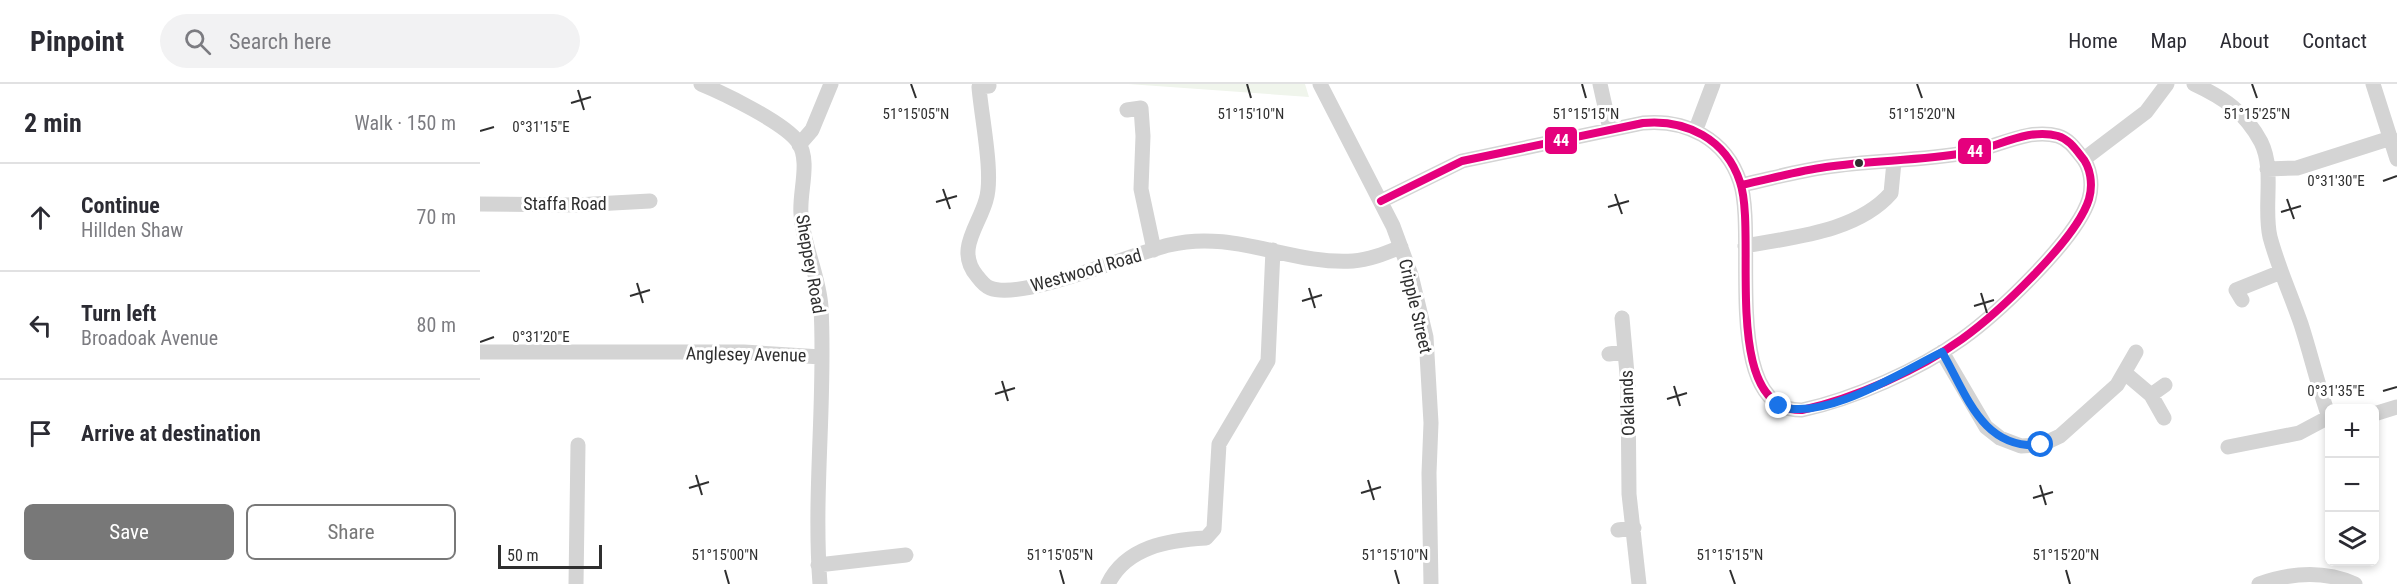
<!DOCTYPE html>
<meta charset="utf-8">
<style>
body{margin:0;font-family:"Roboto Condensed",sans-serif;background:#f2f2f3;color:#2b2b33}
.controls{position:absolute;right:18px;bottom:18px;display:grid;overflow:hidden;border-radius:9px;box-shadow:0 3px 9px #0003}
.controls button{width:54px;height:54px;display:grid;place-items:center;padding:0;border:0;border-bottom:2px solid #e1e1e2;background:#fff;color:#2b2b33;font:30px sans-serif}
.scale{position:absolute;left:18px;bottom:15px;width:104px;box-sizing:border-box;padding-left:6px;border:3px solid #2f2f2f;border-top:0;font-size:16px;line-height:21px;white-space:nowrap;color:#2f2f2f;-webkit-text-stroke:4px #fff;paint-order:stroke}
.stop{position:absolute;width:18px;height:18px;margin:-14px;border:4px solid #1a73e8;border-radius:50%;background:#fff}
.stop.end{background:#1a73e8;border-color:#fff;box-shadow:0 2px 6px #0008}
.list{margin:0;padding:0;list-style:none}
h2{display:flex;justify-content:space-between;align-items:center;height:78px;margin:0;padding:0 24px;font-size:26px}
h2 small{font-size:20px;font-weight:400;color:#7c7c81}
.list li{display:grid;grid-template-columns:39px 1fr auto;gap:18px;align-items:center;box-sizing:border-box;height:108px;padding:0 24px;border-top:2px solid #e1e1e2}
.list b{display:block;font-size:22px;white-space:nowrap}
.list p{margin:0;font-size:20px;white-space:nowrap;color:#7c7c81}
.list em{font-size:20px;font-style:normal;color:#7c7c81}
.actions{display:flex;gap:12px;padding:18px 24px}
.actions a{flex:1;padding:14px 0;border:2px solid #787878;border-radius:9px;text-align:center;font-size:21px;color:#787878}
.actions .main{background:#787878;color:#fff}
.icon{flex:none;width:33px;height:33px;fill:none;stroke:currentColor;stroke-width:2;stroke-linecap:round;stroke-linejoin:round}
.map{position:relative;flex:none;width:1917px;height:500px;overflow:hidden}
header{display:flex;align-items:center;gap:36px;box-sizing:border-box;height:84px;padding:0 30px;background:#fff;border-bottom:2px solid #e1e1e2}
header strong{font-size:28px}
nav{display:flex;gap:33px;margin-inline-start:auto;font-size:21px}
.search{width:420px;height:54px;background:#f2f2f3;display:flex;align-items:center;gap:15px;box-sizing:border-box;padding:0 21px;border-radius:33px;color:#7c7c81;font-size:22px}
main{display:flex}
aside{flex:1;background:#fff}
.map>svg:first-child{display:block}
.grass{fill:#f0f5ec}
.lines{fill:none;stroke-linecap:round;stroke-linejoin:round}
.street{stroke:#d4d4d4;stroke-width:15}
.bus-1-casing{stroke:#fff;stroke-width:12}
.bus-1{stroke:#e5007d;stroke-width:8}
.route{stroke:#1a73e8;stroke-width:8}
.ticks{fill:none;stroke:#2f2f2f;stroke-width:2}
.bus-dot{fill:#2f2f2f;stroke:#fff;stroke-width:2}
.labels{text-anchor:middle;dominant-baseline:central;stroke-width:6;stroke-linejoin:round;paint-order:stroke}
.street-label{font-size:18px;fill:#2f2f2f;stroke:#fff}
.ticks-label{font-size:15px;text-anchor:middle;fill:#2f2f2f;stroke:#fff;stroke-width:6;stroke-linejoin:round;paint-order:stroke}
.line-badge{stroke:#fff;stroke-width:2}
.badge-label{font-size:16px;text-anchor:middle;font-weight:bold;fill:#fff}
</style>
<header>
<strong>Pinpoint</strong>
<div class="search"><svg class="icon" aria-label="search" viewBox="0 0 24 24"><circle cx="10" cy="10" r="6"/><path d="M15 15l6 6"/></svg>Search here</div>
<nav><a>Home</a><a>Map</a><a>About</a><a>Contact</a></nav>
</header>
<main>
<aside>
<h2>2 min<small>Walk · 150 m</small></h2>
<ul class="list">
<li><svg class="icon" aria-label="ahead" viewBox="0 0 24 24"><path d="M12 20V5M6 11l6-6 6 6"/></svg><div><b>Continue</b><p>Hillden Shaw</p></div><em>70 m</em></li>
<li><svg class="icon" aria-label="left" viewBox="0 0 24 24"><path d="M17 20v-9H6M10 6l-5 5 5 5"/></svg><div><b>Turn left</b><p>Broadoak Avenue</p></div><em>80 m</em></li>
<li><svg class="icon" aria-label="arrive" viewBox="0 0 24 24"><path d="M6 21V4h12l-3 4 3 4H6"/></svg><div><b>Arrive at destination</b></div></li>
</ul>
<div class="actions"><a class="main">Save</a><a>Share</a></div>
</aside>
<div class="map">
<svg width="1917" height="500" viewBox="0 0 1917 500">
<rect width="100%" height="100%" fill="#fff"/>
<!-- grass -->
<path class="grass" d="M648,0H825L829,13Z"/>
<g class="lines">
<!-- street -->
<path class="street" d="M221,0C243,9 305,39 318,58C331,77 319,108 321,130C323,162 339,191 341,223C346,315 333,408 340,500
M840,0L913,142L931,191L946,253L951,339L949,389L951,500
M1120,0L1130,45
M1714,0C1744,14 1765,28 1781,58C1795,86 1783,123 1790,153C1798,183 1811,211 1821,240C1831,271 1838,302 1849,333
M1893,0L1917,75
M509,2L499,3C501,31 514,91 506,116C499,142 475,166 497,192C500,196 505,202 510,204C542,217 651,170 689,161C754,145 810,181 873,177C889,176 906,169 921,163
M647,26L661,24L663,52L661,105L674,166
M1216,45L1233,0
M319,61L332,46L351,0
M1604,75L1666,28L1687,0
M1787,85L1817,84L1911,54
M901,117L982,77L1163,39C1206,35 1246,55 1260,98C1278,150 1239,327 1322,326C1373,315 1439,286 1482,255C1517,230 1597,155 1609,115C1613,101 1611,83 1601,72C1594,63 1588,55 1578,52C1547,43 1515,65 1485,69C1439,77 1392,76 1346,83C1317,87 1290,95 1261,101
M0,120L96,121L170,117
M1265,162C1313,153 1377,148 1411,109L1414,78
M1762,216L1756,206L1801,188
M1142,234L1148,301L1149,410L1159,500
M0,268H264L341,273
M1462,268L1506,343L1520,354L1541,362L1561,361L1580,352L1637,301L1656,268
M1129,270L1144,268
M1645,289L1671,311L1684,334
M1671,311L1685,301
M1894,330L1917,323
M1748,363L1819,349L1849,333
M1138,446L1154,444
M338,481L426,471
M96,500L98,361
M628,500C646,463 688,456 726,454L734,445L739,360L788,277L793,166
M1779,500C1810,489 1844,486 1875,500"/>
<defs>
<path id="bus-1" d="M901,117L982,77L1163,39C1206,35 1246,55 1260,98C1278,150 1239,327 1322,326C1373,315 1439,286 1482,255C1517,230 1597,155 1609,115C1613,101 1611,83 1601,72C1594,63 1588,55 1578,52C1547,43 1515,65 1485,69C1439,77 1392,76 1346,83C1317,87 1290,95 1261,101"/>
</defs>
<!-- bus-1 casing -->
<use href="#bus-1" class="bus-1-casing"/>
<!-- bus-1 -->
<use href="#bus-1" class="bus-1"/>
</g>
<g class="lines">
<!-- route -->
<path class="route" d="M1299,322C1344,338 1421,288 1462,268C1487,311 1502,366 1561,361"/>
</g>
<!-- ticks -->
<path class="ticks" d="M431,0L436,14M767,0L771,14M1102,0L1106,14M1437,0L1442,14M1772,0L1777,14M98,6L104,26M91,19L111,13M0,47L14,43M1903,97L1917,92M463,105L470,125M1135,110L1142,130M1807,115L1814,135M456,118L477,112M1128,123L1149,117M1801,128L1821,122M157,199L163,219M829,204L835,224M1501,209L1507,229M150,212L170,206M822,217L842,211M1494,222L1514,216M0,258L14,253M522,297L528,317M1194,302L1200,322M1903,307L1917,303M515,310L535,304M1187,315L1207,309M216,391L222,411M888,396L894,416M1560,401L1566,421M209,404L229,398M881,409L901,403M1553,414L1573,408M245,486L249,500M580,486L584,500M915,486L919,500M1250,486L1255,500M1586,486L1590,500"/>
<!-- markers -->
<circle class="bus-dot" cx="1379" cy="79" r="5"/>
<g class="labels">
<!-- street labels -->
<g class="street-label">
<text x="85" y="119">Staffa Road</text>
<text transform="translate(331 180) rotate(80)">Sheppey Road</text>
<text transform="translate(606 186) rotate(-16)">Westwood Road</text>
<text transform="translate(936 222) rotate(77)">Cripple Street</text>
<text transform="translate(266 270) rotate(1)">Anglesey Avenue</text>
<text transform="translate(1147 319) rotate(-92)">Oaklands</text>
</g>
</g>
<g class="ticks-label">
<text x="436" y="35">51°15'05"N</text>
<text x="771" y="35">51°15'10"N</text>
<text x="1106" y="35">51°15'15"N</text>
<text x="1442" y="35">51°15'20"N</text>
<text x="1777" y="35">51°15'25"N</text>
<text x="61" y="48">0°31'15"E</text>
<text x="1856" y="102">0°31'30"E</text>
<text x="61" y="258">0°31'20"E</text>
<text x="1856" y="312">0°31'35"E</text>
<text x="245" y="476">51°15'00"N</text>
<text x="580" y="476">51°15'05"N</text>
<text x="915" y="476">51°15'10"N</text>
<text x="1250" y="476">51°15'15"N</text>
<text x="1586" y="476">51°15'20"N</text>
</g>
<g class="line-badge">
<rect x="1064" y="42" width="34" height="29" rx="6" fill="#e5007d"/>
<rect x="1477" y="53" width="35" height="28" rx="6" fill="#e5007d"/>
</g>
<g class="badge-label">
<text x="1081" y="62">44</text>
<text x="1495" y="73">44</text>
</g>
</svg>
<div class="controls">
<button>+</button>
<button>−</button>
<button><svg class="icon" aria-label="layers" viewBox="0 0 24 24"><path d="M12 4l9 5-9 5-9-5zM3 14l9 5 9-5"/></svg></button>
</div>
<div class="scale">50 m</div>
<div class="stop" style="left:1561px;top:361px"></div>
<div class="stop end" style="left:1299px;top:322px"></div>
</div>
</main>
